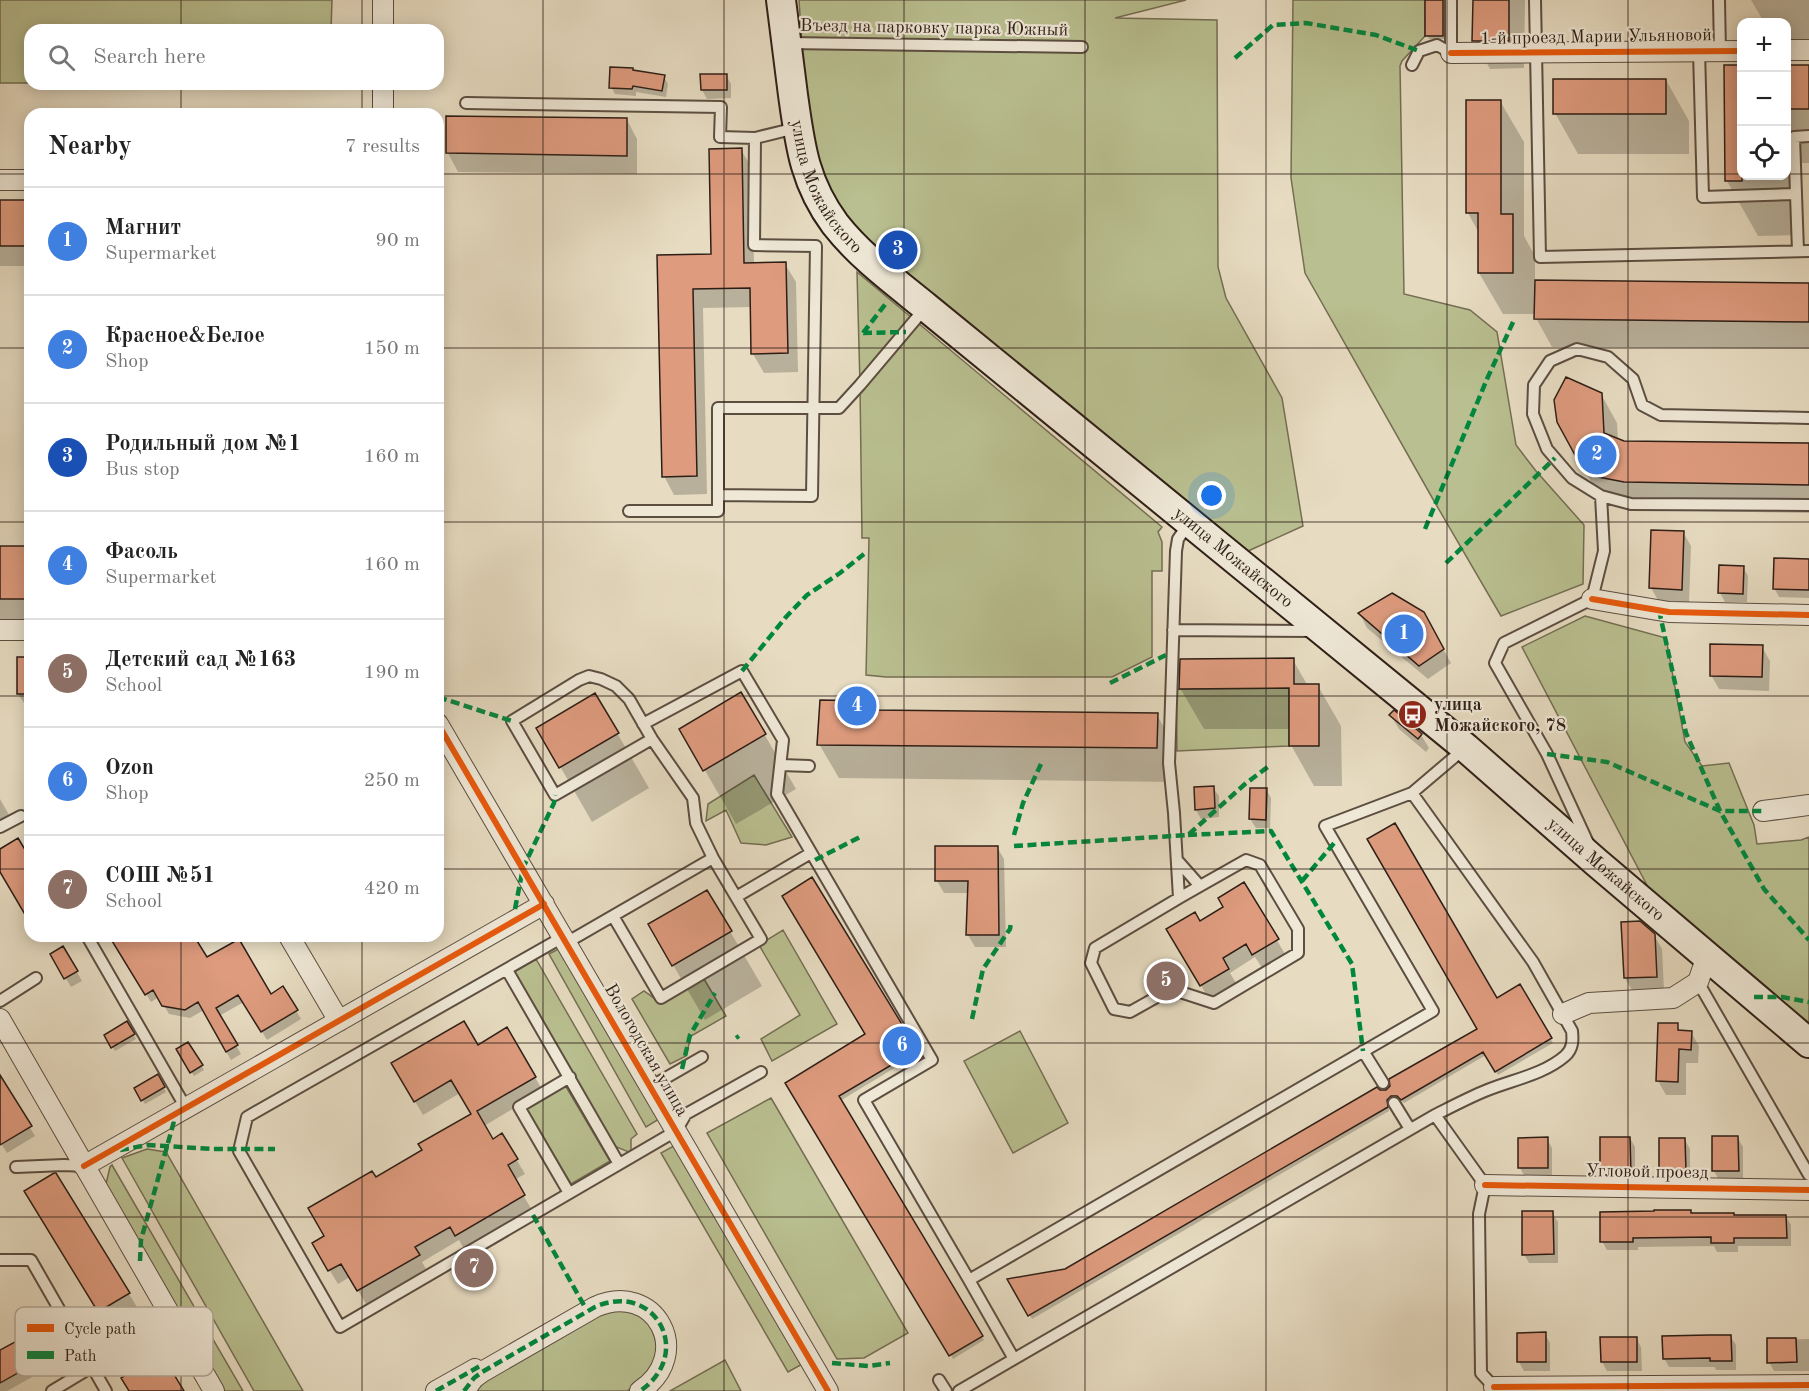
<!DOCTYPE html>
<meta charset="utf-8">
<style>
body{margin:0;font-family:"Old Standard TT",serif;background:#f6f6f6;color:#222}
.controls{position:absolute;right:18px;top:18px;display:grid;overflow:hidden;border-radius:12px;box-shadow:0 3px 15px #0003}
.controls button{width:54px;height:54px;display:grid;place-items:center;padding:0;border:0;border-bottom:2px solid #e0e0e0;background:#fff;color:#222;font:30px sans-serif}
.you{position:absolute;left:1212px;top:496px;width:21px;height:21px;margin:-15px;border:4px solid #fff;border-radius:50%;background:#1a73e8;box-shadow:0 0 0 9px #1a73e833}
.badge{display:grid;place-items:center;width:39px;height:39px;border-radius:50%;background:#ea580c;color:#fff;font-size:20px;font-weight:700}
.pin{position:absolute;translate:-50% -50%;border:3px solid #fff;box-shadow:0 2px 6px #0006}
.list{margin:0;padding:0;list-style:none}
h2{display:flex;justify-content:space-between;align-items:center;height:78px;margin:0;padding:0 24px;font-size:26px}
h2 small{font-size:20px;font-weight:400;color:#767676}
.list li{display:grid;grid-template-columns:39px 1fr auto;gap:18px;align-items:center;box-sizing:border-box;height:108px;padding:0 24px;border-top:2px solid #e0e0e0}
.list b{display:block;font-size:22px;white-space:nowrap}
.list p{margin:0;font-size:20px;white-space:nowrap;color:#767676}
.list em{font-size:20px;font-style:normal;color:#767676}
.icon{flex:none;width:33px;height:33px;fill:none;stroke:currentColor;stroke-width:2;stroke-linecap:round;stroke-linejoin:round}
.map{position:relative;flex:none;width:1809px;height:1391px;overflow:hidden}
.search{position:absolute;background:#fff;box-shadow:0 3px 15px #0003;left:24px;top:24px;width:420px;height:66px;display:flex;align-items:center;gap:15px;box-sizing:border-box;padding:0 21px;border-radius:18px;color:#767676;font-size:22px}
.panel{position:absolute;background:#fff;box-shadow:0 3px 15px #0003;left:24px;top:108px;width:420px;height:834px;border-radius:18px}
.map>svg:first-child{display:block}
.green{fill:#b9bf90;stroke:#746e53;stroke-width:1.5}
.shadow{fill:#0003}
.building{fill:#de9b7e;stroke:#2e1e16;stroke-width:1.5}
.lines{fill:none;stroke-linecap:round;stroke-linejoin:round}
.lane-casing{stroke:#5c4e41;stroke-width:14}
.street-casing{stroke:#5c4e41;stroke-width:22}
.secondary-casing{stroke:#2e1e16;stroke-width:32}
.lane{stroke:#efe8d7;stroke-width:10}
.street{stroke:#efe8d7;stroke-width:20}
.secondary{stroke:#efe8d7;stroke-width:28}
.quiet{stroke:#00873e;stroke-width:4.5;stroke-dasharray:9 4.5;stroke-linecap:butt}
.cycleway-casing{stroke:#efe8d7;stroke-width:10}
.cycleway{stroke:#e8590c;stroke-width:6}
.grid{fill:none;stroke:#2e1e16;stroke-width:1.5;stroke-opacity:0.55}
.labels{text-anchor:middle;dominant-baseline:central;stroke-width:4.5;stroke-linejoin:round;paint-order:stroke}
.street-label{font-size:18px;fill:#2e1e16;stroke:#efe8d7}
.poi-label{font-size:18px;font-weight:bold;fill:#2e1e16;stroke:#efe8d7;text-anchor:start}
.key{fill:#efe8d7;stroke:#b5ab9d;stroke-width:1.5}
.key-label{font-size:16px;fill:#2e1e16}
</style>
<div class="map">
<svg width="1809" height="1391" viewBox="0 0 1809 1391">
<rect width="100%" height="100%" fill="#e7dcc2"/>
<filter id="stains"><feTurbulence type="fractalNoise" baseFrequency=".00333" numOctaves="4"/><feColorMatrix values="0 0 0 0 .2 0 0 0 0 .09 0 0 0 0 .02 0 0 0 .5 -.17"/></filter>
<radialGradient id="worn" r=".72"><stop offset=".6" stop-color="#630" stop-opacity="0"/><stop offset="1" stop-color="#630" stop-opacity=".3"/></radialGradient>
<!-- green -->
<path class="green" d="M0,0H332L331,30H30V83H0Z
M799,0H1186L1115,18L1217,20L1218,267L1226,298L1282,398L1303,526L1248,551L1157,476L924,290L862,237L838,210L814,154L803,61Z
M1293,0H1425V36L1402,61L1400,66L1404,294L1470,310L1497,332L1516,445L1536,471L1584,525L1583,584L1501,616L1434,501L1305,273L1291,178Z
M857,272L1162,527L1158,532L1162,542V571H1152V657L1112,677H886L866,675L869,538H862L860,385Z
M1585,616L1666,638L1685,742L1702,766L1729,763L1754,825L1757,844L1801,840L1809,837V1024L1649,889L1522,647Z
M1289,688V746L1177,751L1176,689Z
M754,775L792,837L766,845L741,843L726,810L706,821L708,804Z
M783,930L837,1024L772,1061L761,1039L800,1015L759,945Z
M566,945L664,1116L646,1127L549,954Z
M536,959L637,1134L631,1139V1153L614,1146L514,972Z
M704,979L726,1016L691,1036L686,1056L670,1064L632,999L644,991L661,1003Z
M1020,1031L1068,1123L1013,1153L964,1061Z
M565,1085L610,1161L571,1184L526,1108Z
M771,1098L908,1333L864,1358L837,1359L707,1133Z
M679,1143L806,1362L788,1372L661,1153Z
M147,1149L166,1152L303,1391H254L122,1158Z
M112,1165L243,1391H223L105,1188L110,1167Z
M604,1308C613,1309 624,1308 632,1311C651,1316 660,1344 656,1361C653,1371 636,1386 627,1391H471L473,1387Z
M725,1360L741,1391H670Z"/>
<!-- shadow -->
<path class="shadow" d="M1427,0H1446L1445,39H1429L1427,35Z
M1474,0H1525L1524,68L1490,69L1474,40Z
M1751,0H1809V41H1786V22H1764Z
M1786,66H1809V163H1802V235L1758,236L1727,181L1742,176H1786Z
M726,75L731,84V98L707,99L702,90Z
M664,77L668,84L666,97L636,92V96L615,94L611,87Z
M1666,80L1689,121V154H1578L1555,113Z
M1468,101H1500L1524,142V236L1535,256V282L1809,285V349L1552,347L1536,318V314H1503L1479,273V233L1468,213Z
M448,118L627,120L637,139V174L458,172L448,153Z
M741,150L752,168L754,264H785L796,282L798,372L764,373L753,354L752,307L703,308L707,494L674,495L664,476L659,256L713,255Z
M0,202H30V266H0Z
M1601,394L1617,423L1618,440L1624,442L1809,445V513L1641,510L1610,504L1599,495L1582,466Z
M1683,532L1691,546L1689,603L1659,602L1651,588Z
M0,548H30V619H0Z
M1809,561V598L1779,597L1774,588Z
M1743,567L1748,576L1747,602H1725L1720,593Z
M1423,613L1451,663L1428,679L1367,628L1360,614Z
M1762,647L1770,661L1769,691L1719,689L1711,675Z
M30,659V703H24L18,694Z
M1293,660L1308,686H1318L1341,726L1342,786H1314L1291,745V729H1204L1180,688Z
M741,694L796,789L736,824L681,729Z
M595,695L649,788L592,822L538,728Z
M871,703L876,712L1157,715L1176,749V782L839,778L819,744Z
M1391,716L1421,735L1429,748L1426,752L1399,729Z
M1196,788H1213L1219,796V817L1201,819L1196,810Z
M1266,789L1271,798L1270,828H1256L1250,819Z
M0,799L12,820L0,826Z
M997,847L1004,859L1006,947H975L968,935L969,893H944L937,881Z
M811,879L923,1062L910,1068L906,1061L840,1101L984,1340L953,1359L787,1083L867,1035Z
M1244,884L1285,954L1262,968L1255,957L1230,973L1236,983L1209,999L1168,930L1199,923L1225,907Z
M707,892L762,986L705,1020L650,925Z
M1623,923L1654,935L1662,949L1664,991L1633,992L1625,978Z
M39,936H51L42,941Z
M111,936H192L206,959L270,996L283,988L301,1019L267,1040L244,1002L219,1016L241,1054L231,1060L213,1029L214,1028L204,1010L190,1018L169,1014L159,997L151,1002Z
M63,948L82,981L71,987L52,955Z
M1520,986L1553,1043L1498,1075L1486,1055L1404,1103L1401,1100H1393L1389,1104V1111L1032,1319L1009,1281L1065,1270L1379,1091H1387L1479,1029L1496,1000Z
M127,1023L136,1039L115,1051L106,1036Z
M1677,1025L1681,1032H1691L1699,1046L1698,1063H1686V1095H1666L1658,1081Z
M507,1029L543,1091L484,1126L492,1141L502,1135L525,1174L514,1180L532,1210L464,1249L459,1240L422,1262L426,1269L366,1304L350,1277L338,1284L314,1244L326,1237L375,1179L424,1151L473,1114L460,1093L423,1115L393,1064L477,1047Z
M188,1044L204,1070L194,1076L178,1050Z
M157,1076L166,1092L145,1104L136,1089Z
M0,1078L35,1136L7,1153L0,1142Z
M1630,1138L1635,1147V1182H1607L1602,1173V1139Z
M1738,1138L1743,1147V1180H1719L1714,1171Z
M1547,1139L1552,1148V1176L1525,1177L1520,1168Z
M1685,1140L1690,1149V1180H1666L1661,1171Z
M34,1206L129,1294L137,1307L107,1325Z
M1552,1213L1558,1222V1263H1529L1524,1254Z
M1692,1215L1786,1216L1791,1225V1246H1738V1252H1717L1714,1246L1638,1247V1250H1607L1602,1241Z
M50,1325L70,1356L7,1391H0V1352Z
M1545,1334L1550,1343V1371H1524L1519,1362Z
M1730,1336L1736,1345V1370H1716L1715,1367H1669L1664,1358Z
M1636,1338L1641,1347L1642,1371H1607L1602,1362Z
M1809,1339V1371H1774L1769,1362V1340Z"/>
<!-- building -->
<path class="building" d="M1425,0H1443V36H1425Z
M1473,0H1509V41H1472Z
M1724,65H1742V181H1725Z
M1786,65H1809V109H1786Z
M610,67L633,68V70L665,75L662,91L633,86L632,89L609,88Z
M700,74H727V90H701Z
M1553,79H1666V114H1553Z
M1466,100H1501V214H1513V273H1478V213H1466Z
M446,116L627,118V156L446,153Z
M742,148L744,263L786,262L788,353L751,354L750,288L693,289L697,476L662,477L657,255L711,254L709,149Z
M0,200H30V246H0Z
M1535,280L1809,283V322L1534,319Z
M1566,377L1602,393L1604,433L1624,441L1809,443V485L1624,482L1593,476L1581,466L1557,422L1554,400Z
M1651,530L1684,531L1682,590L1649,588Z
M0,546H30V599H0Z
M1774,558L1809,559V590L1773,589Z
M1719,565L1744,566L1743,594L1718,593Z
M1392,593L1424,612L1444,649L1419,666L1358,613Z
M1710,644L1763,645L1762,677L1710,676Z
M17,657H30V694H17Z
M1294,658V684H1319V746H1289V688L1179,689L1180,659Z
M741,692L766,734L703,771L679,729Z
M595,693L619,733L559,768L536,728Z
M820,700L872,701L871,710L1158,713L1157,748L817,745Z
M1394,710L1422,734L1418,739L1389,715Z
M1214,786L1215,808L1195,810L1194,787Z
M1250,788H1267L1266,820L1249,819Z
M1395,823L1497,998L1520,984L1552,1038L1495,1072L1483,1052L1401,1100L1397,1096H1391L1387,1100L1388,1107L1028,1316L1007,1279L1065,1269L1377,1087L1380,1090H1386L1390,1086L1389,1079L1477,1029L1367,839Z
M18,838L30,858V923L0,872V849Z
M935,846H998L999,935H966L968,881H935Z
M812,877L922,1057L907,1065L903,1058L839,1096L983,1336L949,1356L785,1083L865,1034L782,896Z
M1244,882L1279,939L1252,955L1246,944L1223,958L1229,969L1200,986L1166,929L1195,912L1200,921L1223,907L1218,898Z
M707,890L732,931L672,966L648,924Z
M1640,921L1655,934L1657,977L1624,978L1621,922Z
M109,936H194L207,957L239,939L271,994L283,986L298,1010L261,1032L238,995L216,1008L238,1045L226,1052L198,1002L185,1010L162,1006L153,990L145,995Z
M63,946L78,971L64,979L50,954Z
M127,1021L135,1034L111,1048L104,1035Z
M464,1021L478,1045L507,1027L536,1077L477,1111L493,1139L502,1133L518,1159L508,1165L525,1195L455,1236L450,1227L415,1247L420,1255L357,1291L341,1264L328,1271L312,1243L324,1236L308,1208L372,1171L376,1177L422,1150L418,1144L471,1114L451,1080L414,1102L391,1063Z
M1658,1023H1678V1030L1692,1031L1691,1050L1679,1049L1678,1082L1656,1081Z
M188,1042L203,1065L190,1073L176,1049Z
M158,1074L165,1087L141,1101L134,1088Z
M0,1075L32,1126L0,1145Z
M1712,1136H1738L1739,1171H1712Z
M1548,1137V1168H1518V1138Z
M1600,1137H1630L1631,1173H1600Z
M1659,1138H1685L1686,1171L1659,1172Z
M54,1173H56L130,1293L98,1312L24,1191Z
M1654,1210H1691V1213H1734V1215H1786L1787,1238H1734V1243H1711V1237L1633,1238V1242H1600V1212L1654,1211Z
M1522,1211H1553L1554,1254L1522,1255Z
M50,1323L66,1346L0,1383V1350Z
M1546,1332V1362H1517V1333Z
M1709,1335H1731L1732,1361H1710V1358L1663,1359L1662,1336Z
M1600,1337H1637V1362H1601Z
M1767,1338H1796L1797,1362L1767,1363Z
M161,1353L184,1391H129L121,1378Z"/>
<g class="lines">
<defs>
<path id="lane" d="M1535,0L1540,257L1809,251
M1719,0L1720,51
M788,43L1082,47
M1699,51L1703,197L1796,194
M1412,65L1419,51L1437,45L1451,53V0
M466,103L721,107L720,137L755,138L754,245L816,246L812,496L718,495
M755,138L796,128
M1798,251L1794,137L1809,136
M1809,418L1661,415L1642,405L1633,379L1608,357L1577,349L1550,361L1534,385L1533,414L1547,449L1572,478L1601,496L1631,504L1809,505
M629,511H718V408H839L860,385L926,307
M1173,630L1313,631
M643,724L742,671L783,740L777,794L932,1060L864,1100L969,1280
M652,739L555,795L512,721L579,680L589,676L601,679L616,686L629,699L652,739L693,798L696,823L713,858L736,897L811,853
M781,765L809,766
M1412,793L1533,962L1572,1031C1573,1040 1573,1049 1565,1056C1543,1075 1511,1080 1485,1091C1468,1098 1451,1107 1435,1115L1485,1185L1479,1214L1481,1373L1494,1387
M0,827L21,816
M1589,845L1547,754L1495,663L1504,643L1592,599L1604,551L1601,496
M1177,860L1200,886L1246,860L1260,865L1298,929V953L1214,1003L1171,989L1130,1012L1114,1009L1091,963L1095,948L1179,898L1174,813L1169,763L1176,551L1178,539L1189,523
M1179,898L1200,886
M613,916L661,998L761,939L736,897
M87,936L186,1108
M563,937L247,1117L239,1151L340,1327L676,1131L686,1114L761,1072
M566,943L713,858
M507,970L619,1164
M1698,982L1809,1175
M0,1001L36,978
M1363,1051L1383,1083
M650,1087L702,1057
M1394,1103L1410,1129
M16,1167L64,1165L84,1166
M569,1193L519,1107L570,1077
M0,1260H31L106,1391
M1014,1359L1435,1115
M939,1380L946,1391
M52,1391L173,1318
M959,1391L1014,1359L969,1280L1433,1011L1325,826L1412,793L1465,748"/>
<path id="street" d="M383,0V30
M1786,50H1809
M1451,53L1742,51
M383,84V114
M0,180H30
M1592,599L1669,612L1809,615
M0,630H30
M438,724L828,1391
M1763,811L1809,805
M289,936L339,1021
M1563,1014L1589,1003L1673,998L1698,982L1707,956
M0,1019L214,1391
M84,1166L544,904
M1485,1185L1809,1190
M1494,1387L1809,1385
M436,1391L475,1369
M464,1391L474,1378L482,1372L595,1307C655,1280 695,1354 640,1391"/>
<g id="secondary">
<path id="s1" d="M781,0C785,32 789,64 793,95C800,145 804,182 835,224C860,256 894,281 926,307L1466,748L1596,862L1809,1043"/>
</g>
</defs>
<!-- lane casing -->
<use href="#lane" class="lane-casing"/>
<!-- street casing -->
<use href="#street" class="street-casing"/>
<!-- secondary casing -->
<use href="#secondary" class="secondary-casing"/>
<!-- lane -->
<use href="#lane" class="lane"/>
<!-- street -->
<use href="#street" class="street"/>
<!-- secondary -->
<use href="#secondary" class="secondary"/>
<!-- quiet -->
<path class="quiet" d="M1235,58L1273,25L1306,23L1376,35L1419,51
M863,333L906,332
M863,333L887,302
M1425,529L1487,379L1514,320
M1446,563L1555,458
M1659,610L1686,733L1720,811L1764,889L1809,940
M742,671L786,617L807,595L840,573L864,554
M1110,683L1166,655
M438,697L512,721
M1547,754L1607,762L1720,811H1763
M1014,835L1023,803L1041,764
M1188,835L1271,831L1352,964L1363,1051
M1014,846L1188,835L1245,784L1269,766
M815,860L860,837
M1302,881L1335,842
M515,909L523,868L554,803L555,795
M1754,997H1782L1809,1002
M972,1019L983,969L1010,929L1011,922
M736,1038L739,1036
M682,1069L690,1035L715,993
M120,1150L148,1145L213,1149H275
M533,1215L585,1307
M140,1261L141,1240L176,1114
M832,1363L868,1366L890,1363
M436,1391L480,1366
M464,1391L474,1378L482,1372L595,1307C655,1280 695,1354 640,1391"/>
<defs>
<path id="cycleway" d="M1451,53L1742,51
M1592,599L1669,612L1809,615
M438,724L828,1391
M84,1166L544,904
M1485,1185L1809,1190
M1494,1387L1809,1385"/>
</defs>
<!-- cycleway casing -->
<use href="#cycleway" class="cycleway-casing"/>
<!-- cycleway -->
<use href="#cycleway" class="cycleway"/>
</g>
<!-- grid -->
<path class="grid" d="M181,0V30M362,0V30M543,0V1391M724,0V1391M904,0V1391M1085,0V1391M1266,0V1391M1447,0V1391M1628,0V1391M181,84V114M362,84V114M0,174H30M438,174H1742M1786,174H1809M0,348H30M438,348H1809M0,522H30M438,522H1809M0,696H30M438,696H1809M0,869H30M438,869H1809M181,936V1391M362,936V1391M0,1043H1809M0,1217H1809"/>
<!-- icons -->
<defs>
<symbol id="bus-disc" viewBox="-11 -11 22 22"><circle r="9.5" fill="#8f2418" stroke="#efe8d7"/><path d="M-5-6H5V4H4V6H2V4H-2V6H-4V4H-5ZM-3.5-4V0h7V-4ZM-3.5 1.2v1.5H-2V1.2ZM2 1.2v1.5H3.5V1.2Z" fill="#fff"/></symbol>
</defs>
<g fill-rule="evenodd">
<use href="#bus-disc" x="1396" y="698" width="33" height="33"/>
</g>
<g class="labels">
<!-- street labels -->
<g class="street-label">
<text transform="translate(934 28) rotate(1)">Въезд на парковку парка Южный</text>
<text transform="translate(1596 37) rotate(-1)">1-й проезд Марии Ульяновой</text>
<text stroke="none"><textPath href="#s1" startOffset="195">улица Можайского</textPath></text>
<text stroke="none"><textPath href="#s1" startOffset="753">улица Можайского</textPath></text>
<text stroke="none"><textPath href="#s1" startOffset="1239">улица Можайского</textPath></text>
<text transform="translate(646 1050) rotate(60)">Вологодская улица</text>
<text transform="translate(1647 1172) rotate(1)">Угловой проезд</text>
</g>
<!-- poi labels -->
<g class="poi-label">
<text x="1434" y="705">улица<tspan x="1434" dy="21">Можайского, 78</tspan></text>
</g>
</g>
<!-- legend -->
<rect x="15" y="1307" width="198" height="69" rx="9" class="key"/>
<rect x="27" y="1324" width="27" height="8" fill="#e8590c"/>
<rect x="27" y="1351" width="27" height="8" fill="#00873e"/>
<g class="key-label">
<text x="64" y="1334">Cycle path</text>
<text x="64" y="1361">Path</text>
</g>
<rect width="100%" height="100%" filter="url(#stains)"/>
<rect width="100%" height="100%" fill="url(#worn)"/>
</svg>
<div class="controls">
<button>+</button>
<button>−</button>
<button><svg class="icon" aria-label="locate" viewBox="0 0 24 24"><circle cx="12" cy="12" r="6"/><path d="M12 2v4M12 18v4M2 12h4M18 12h4"/></svg></button>
</div>
<div class="you"></div>
<div class="pin badge" style="left:1404px;top:634px;background:#3f7fe0">1</div>
<div class="pin badge" style="left:1597px;top:455px;background:#3f7fe0">2</div>
<div class="pin badge" style="left:898px;top:250px;background:#1a4fb4">3</div>
<div class="pin badge" style="left:857px;top:706px;background:#3f7fe0">4</div>
<div class="pin badge" style="left:1166px;top:981px;background:#8d6e63">5</div>
<div class="pin badge" style="left:902px;top:1046px;background:#3f7fe0">6</div>
<div class="pin badge" style="left:474px;top:1268px;background:#8d6e63">7</div>
<div class="search"><svg class="icon" aria-label="search" viewBox="0 0 24 24"><circle cx="10" cy="10" r="6"/><path d="M15 15l6 6"/></svg>Search here</div>
<section class="panel">
<h2>Nearby<small>7 results</small></h2>
<ul class="list">
<li><span class="badge" style="background:#3f7fe0">1</span><div><b>Магнит</b><p>Supermarket</p></div><em>90 m</em></li>
<li><span class="badge" style="background:#3f7fe0">2</span><div><b>Красное&amp;Белое</b><p>Shop</p></div><em>150 m</em></li>
<li><span class="badge" style="background:#1a4fb4">3</span><div><b>Родильный дом №1</b><p>Bus stop</p></div><em>160 m</em></li>
<li><span class="badge" style="background:#3f7fe0">4</span><div><b>Фасоль</b><p>Supermarket</p></div><em>160 m</em></li>
<li><span class="badge" style="background:#8d6e63">5</span><div><b>Детский сад №163</b><p>School</p></div><em>190 m</em></li>
<li><span class="badge" style="background:#3f7fe0">6</span><div><b>Ozon</b><p>Shop</p></div><em>250 m</em></li>
<li><span class="badge" style="background:#8d6e63">7</span><div><b>СОШ №51</b><p>School</p></div><em>420 m</em></li>
</ul>
</section>
</div>
